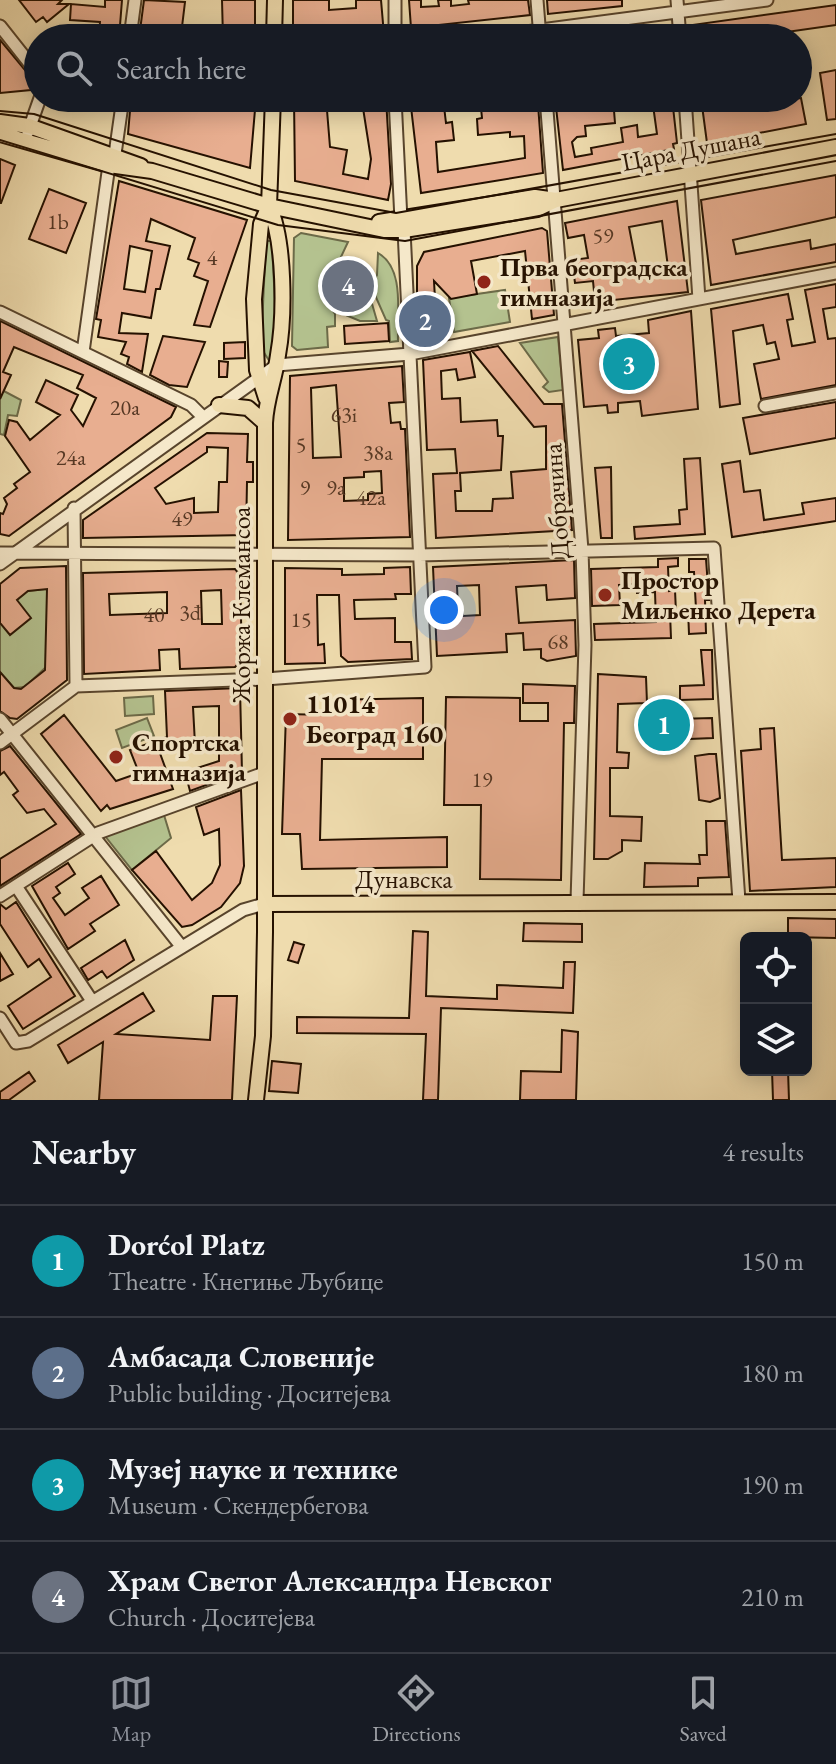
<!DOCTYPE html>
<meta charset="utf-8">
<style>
body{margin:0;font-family:"EB Garamond",serif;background:#242831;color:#f1f3f6}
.controls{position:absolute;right:24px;bottom:24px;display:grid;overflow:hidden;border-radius:12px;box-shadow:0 4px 20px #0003}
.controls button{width:72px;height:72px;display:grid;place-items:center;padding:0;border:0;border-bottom:2px solid #363941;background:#171b24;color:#f1f3f6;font:40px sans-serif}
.you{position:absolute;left:444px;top:610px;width:28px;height:28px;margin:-20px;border:6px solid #fff;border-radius:50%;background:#1a73e8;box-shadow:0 0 0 12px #1a73e833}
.badge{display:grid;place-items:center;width:52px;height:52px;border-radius:50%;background:#8c9099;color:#fff;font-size:26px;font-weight:700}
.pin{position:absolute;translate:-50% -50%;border:4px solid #fff;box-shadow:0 2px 8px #0006}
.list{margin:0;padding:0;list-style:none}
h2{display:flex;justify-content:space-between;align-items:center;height:104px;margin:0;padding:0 32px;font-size:34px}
h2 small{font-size:26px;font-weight:400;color:#9ea1a6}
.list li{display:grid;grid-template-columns:52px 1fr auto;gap:24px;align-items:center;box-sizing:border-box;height:112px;padding:0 32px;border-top:2px solid #363941}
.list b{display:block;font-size:30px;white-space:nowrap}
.list p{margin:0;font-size:26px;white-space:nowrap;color:#9ea1a6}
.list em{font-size:26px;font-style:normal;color:#9ea1a6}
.icon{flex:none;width:44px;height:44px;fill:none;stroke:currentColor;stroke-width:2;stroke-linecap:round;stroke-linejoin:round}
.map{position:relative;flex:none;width:836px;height:1100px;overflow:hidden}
.search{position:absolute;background:#171b24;box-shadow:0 4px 20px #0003;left:24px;right:24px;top:24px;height:88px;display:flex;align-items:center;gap:20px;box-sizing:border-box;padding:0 28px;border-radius:44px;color:#9ea1a6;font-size:30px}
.sheet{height:552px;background:#171b24}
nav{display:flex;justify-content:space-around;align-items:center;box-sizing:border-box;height:112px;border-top:2px solid #363941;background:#171b24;font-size:22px;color:#9ea1a6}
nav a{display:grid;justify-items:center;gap:4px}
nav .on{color:#8c9099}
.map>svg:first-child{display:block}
.green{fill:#b4c28f;stroke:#6c6a48;stroke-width:2}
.building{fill:#e8ae90;stroke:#251100;stroke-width:2;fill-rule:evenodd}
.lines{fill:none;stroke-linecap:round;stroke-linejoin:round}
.minor-casing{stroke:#58442c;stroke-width:15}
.major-casing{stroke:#251100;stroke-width:18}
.minor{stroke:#f5e8ca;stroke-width:11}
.major{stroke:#efdcae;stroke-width:14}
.tram{stroke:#251100;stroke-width:2}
.poi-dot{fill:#8f2418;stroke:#f5e8ca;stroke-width:3}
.labels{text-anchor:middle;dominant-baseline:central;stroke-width:7;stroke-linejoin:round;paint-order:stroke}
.number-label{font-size:22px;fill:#563824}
.street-label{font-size:26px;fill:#251100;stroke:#f5e8ca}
.poi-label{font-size:26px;font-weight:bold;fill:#251100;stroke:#f5e8ca;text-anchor:start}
</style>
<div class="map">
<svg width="836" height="1100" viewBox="0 0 836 1100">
<rect width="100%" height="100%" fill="#efdcae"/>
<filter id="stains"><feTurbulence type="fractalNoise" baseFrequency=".0025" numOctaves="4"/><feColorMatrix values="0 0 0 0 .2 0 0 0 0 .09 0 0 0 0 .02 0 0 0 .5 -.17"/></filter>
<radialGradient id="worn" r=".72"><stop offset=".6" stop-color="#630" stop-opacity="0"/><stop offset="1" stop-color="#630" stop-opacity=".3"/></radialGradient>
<!-- green -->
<path class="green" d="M301,233L348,242L340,259L343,263L338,270L327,274L322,295L335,314V326L327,327L328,347L297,350L292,346L294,238Z
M266,241H272C273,281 279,322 270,362L261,348Z
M378,253C405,268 397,313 398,341L390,342L389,321L386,320L371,286L377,275Z
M368,290L377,321H360L348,316L367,303Z
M505,290L510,322L454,332L449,298Z
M558,337L563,390L549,392L543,387L548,382L520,343Z
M0,389L21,400L17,416L8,415L4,435L0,434Z
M47,589V666L25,687L14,688L0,672V614L27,591Z
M153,696L154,714L125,716L124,698Z
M147,718L154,736L122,748L116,730Z
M164,815L171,838L132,870L105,836Z"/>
<!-- building -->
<path class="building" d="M19,0H62L58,4H69L47,22L43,17L36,22Z
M105,0H122L119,38H99L100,22L70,20L71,4L105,7Z
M144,0L185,2L181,35L139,38Z
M222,0H255V38H223Z
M293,0H329V10L356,8V0H381L384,35L338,38L337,26L319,28V38H293Z
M409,0H421V7L439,6L438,0H451V6L469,4L468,0H528L530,15L411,28Z
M547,0H622V6L548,14Z
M836,5V25L745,38H694L692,25Z
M0,40L35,82L31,90L0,93Z
M836,70V119L827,120L820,73Z
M256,98L250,168L128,134L131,99Z
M294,98H326L330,147L347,150L343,174L368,179L371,159L363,108H367V98H386L391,184L388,200L295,181Z
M410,98H443L446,123L452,122L454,140L436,142L438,172L525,158L524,136L510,137V132L478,135L477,119L482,118L480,98H531V104H538L543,173L421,193Z
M555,98H613L615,123L585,126L586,136L577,137L572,142L575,157L592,154L591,148L623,142L621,128L637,125L638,137L657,134L652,98H672L677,143L673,144L674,149L563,170Z
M701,98H761V102L801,98L806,124L707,143Z
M0,159L15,165L1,203H0Z
M836,175V217L733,240L736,254L810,240L811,249L836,244V262L711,285L701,200Z
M119,181L247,220L210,327L194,325L208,281L194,276L199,263L188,259L195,238L151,219L146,241L170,246L160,289H156L151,318L122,313L119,333L148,334L142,372L127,364L129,357L121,354L126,342L98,337L101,320L96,319ZM130,246L152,251L145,292L124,289Z
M49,189L86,203L66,253L29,239Z
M677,201L688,292L595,302L593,281L575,283L572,260L588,258L584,235L568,238L565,223ZM662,221L669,275L639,279L629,227Z
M542,228L547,231L554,315L532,319L525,251L471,261L477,294L451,299L434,281L435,299H430L433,322L441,320L444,333L423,334L417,307V266L424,252Z
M353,259L372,275L363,288L362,299L347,311L337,309L327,296L333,288L331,281L342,274Z
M836,284V307L823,309L828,339L836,338V385L761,399L754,364L779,359L775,342L767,344L763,325L733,331L740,404L720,407L711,309L788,294L793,319L787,320L792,346L805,344L815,342L805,290Z
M691,311L698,409L642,416L640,401L618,403V412L608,413L607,405L584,407L578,340L599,338L598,330L615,328L616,336L649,333L648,320Z
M0,321L176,407L171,417L9,536L0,534V513L3,514L7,504L4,498L17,488L14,484L30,472L5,436L9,420L17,422L30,440L60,415L36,402L46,380L78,395L71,410L83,426L96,398L77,388L83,375L14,347L3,372L11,375L0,399Z
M388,323L389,341L345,344L344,326Z
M163,336L205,342L187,387L169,385L150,375Z
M245,342V358L224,359V343Z
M498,346L544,404H562L572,530L436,538L433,474L457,473L455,449L427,450L423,360L470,352L475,377L458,380L456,369L441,371L442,399L460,398L461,422L497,420L498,436H503L501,470L460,473L461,491H455L456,511H492L493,499L513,498L511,472L546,469V426L534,427L472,351Z
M219,361L228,362L227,377H219Z
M402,366L404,402L389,403L391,423L400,422L401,429H405L410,537L288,540L290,376ZM336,385L341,457L313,458L311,388ZM381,471L382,493L368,494V500L344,501V478L364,477V472Z
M836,402V438L750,454L743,418Z
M207,433L248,434L247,462H253V482H247L246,535L83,538V520ZM207,447L228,448L227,482H219L218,512L194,513V498L166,504L155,488L207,452Z
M700,458L705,534L635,539L634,527L680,524L679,510L687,509L684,459Z
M740,461L744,492L760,490L764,520L804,514L802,503L836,498V521L732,537L722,464Z
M611,467L612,538H601L595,468Z
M678,558V566L668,567L669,591L675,590L676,613H670L671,638L595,640L594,624L656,622L655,592L637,593V584L619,585L620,605L592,606L591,569L658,567V559Z
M689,559H706L709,600H705L706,633L689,634L688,609H696L694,572H689Z
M574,560L575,598L547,600L546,585L516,587L519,623L575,620L576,656L547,661L541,658V649L524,650L523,633L506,634L507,652L437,656L433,567ZM479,585L480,615L463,616L462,609H458L457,586Z
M66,566L67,680L17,719L10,718L0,711V672L14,688L21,689L45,670L47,589L28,591L17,600L31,618L10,635L0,623V584L20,568Z
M410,567L411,594H395L396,599L354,600L355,619L395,618V642H411L412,659L348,662L341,656L339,595H317L318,645L324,644L325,663L285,664V568L342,569V575L384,574V568Z
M235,569L240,575L242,660L235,667L180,669L179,649L159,650L160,670L84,674L83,573ZM221,590L222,624H202L201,591ZM167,592V613L110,615L109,594Z
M701,650H712L713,699L680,700V686L704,685Z
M598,674L646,677L647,703L618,704L617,752L629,753L628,768H610V816L642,817L641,841L622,840V851L608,859H594Z
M523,684L575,686L574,723H564L561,880L480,879L481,805H444L446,697L520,698V721H548V703H523Z
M240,688L242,772L190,791L185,772L219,761V706L193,707L195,744L157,745L173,789L110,809L107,805L101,811L41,734L64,715L116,781L139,773L130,750L167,737L165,691Z
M423,698V759H322L320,840L447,837V867L302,869L300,834H282L286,714L328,715V700Z
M712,718L713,738L641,741L640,720Z
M774,728L782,860L836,858V887L750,891L741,751L761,749L760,729Z
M10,746L81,834L0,886V859L56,824L44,809L27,813L13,795L18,791L4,772L0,775V751Z
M709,754H716L720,798L710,802L699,800L695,756Z
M241,790L244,866L240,883L221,907L192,925L182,927L132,870L156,851L192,900L212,883L220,865L219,829L204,835L196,807Z
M706,821H725L729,877L698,878V886L644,887L645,863L700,864L699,855H707Z
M68,863L75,874L56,887L60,893L53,898L65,915L89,898L82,888L101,876L119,905L90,924L95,931L68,949L32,886Z
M16,902L75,996L23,1029L8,1006L51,977L39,959L28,967L0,924V904L6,909Z
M788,918L836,919V938L788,937Z
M524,923L582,924V942L523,941Z
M413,931L428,932L426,996L497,999V985L563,988L564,962H575L573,1013L441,1008L438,1100H423L426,1034L297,1033V1017L409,1018Z
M125,940L134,960L107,978L102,971L88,980L81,968Z
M294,942L304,945L298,963L288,960Z
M0,953L13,974L0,981Z
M143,993L154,1011L116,1034L210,1040L213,996H237L232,1100H99L103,1042L68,1063L58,1045Z
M562,1030L578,1032L576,1100H520L521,1071L561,1072Z
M272,1061L301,1064L298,1093L269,1091Z
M772,1070H788L789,1100H773Z
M29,1072L35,1081L9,1100H0V1092Z"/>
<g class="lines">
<defs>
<path id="minor" d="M395,0V38
M537,0L540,38
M677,0L680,38
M0,26L38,74
M130,38L135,0
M481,38L767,0
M395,98L401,220
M546,98L582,550L585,645L577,901
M685,98L699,299
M28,132L40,98
M115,154L123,98
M0,312L191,405L203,417
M83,352L109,165
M765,406L836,393
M74,508L76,686
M0,553L419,555L714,548L739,901
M0,564L277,365L410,354L836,273
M0,719L181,946
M0,743L76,686L265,679L425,667L404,230
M16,886L92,1001
M0,896L98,833L264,773
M0,1018L16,1043L28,1041L243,910L264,904"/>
<path id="major" d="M274,38L275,0
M0,122L29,126L141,166
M0,134L109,165L152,171L269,206L384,230H404L537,209L556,200L836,147
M379,222L535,197L556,200
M266,398L257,370L254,299L261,224L269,206L273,98
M219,405L248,408L265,423
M264,904L836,902
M256,1100L263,1036L265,932V423C266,399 275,379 278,355C285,316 285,241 269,206"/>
</defs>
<!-- minor casing -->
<use href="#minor" class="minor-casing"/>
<!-- major casing -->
<use href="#major" class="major-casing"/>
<!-- minor -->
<use href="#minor" class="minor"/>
<!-- major -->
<use href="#major" class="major"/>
<!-- tram -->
<path class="tram" d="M0,111L34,114L271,190L396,213L836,134
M0,140L278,225L405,241L836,161"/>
</g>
<!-- markers -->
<g class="poi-dot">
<circle cx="484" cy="282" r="8"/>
<circle cx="605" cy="595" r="8"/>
<circle cx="290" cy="719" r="8"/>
<circle cx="116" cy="757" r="8"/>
</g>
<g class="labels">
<!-- number labels -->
<g class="number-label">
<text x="58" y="221">1b</text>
<text x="603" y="235">59</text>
<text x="212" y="257">4</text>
<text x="125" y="407">20a</text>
<text x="344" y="414">63i</text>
<text x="301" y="444">5</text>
<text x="378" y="452">38a</text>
<text x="71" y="457">24a</text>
<text x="305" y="487">9</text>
<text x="336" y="487">9a</text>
<text x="371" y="497">42a</text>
<text x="182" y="518">49</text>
<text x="190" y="612">3đ</text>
<text x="154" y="614">40</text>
<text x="301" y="619">15</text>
<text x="558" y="641">68</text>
<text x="482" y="779">19</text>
</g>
<!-- street labels -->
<g class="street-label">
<text transform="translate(691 149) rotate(-11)">Цара Душана</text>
<text transform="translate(556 501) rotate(-94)">Добрачина</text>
<text transform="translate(241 605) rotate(-90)">Жоржа Клемансоа</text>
<text x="404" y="879">Дунавска</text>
</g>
<!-- poi labels -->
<g class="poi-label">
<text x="500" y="267">Прва београдска<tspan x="500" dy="30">гимназија</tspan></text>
<text x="621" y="580">Простор<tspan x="621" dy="30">Миљенко Дерета</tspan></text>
<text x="306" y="704">11014<tspan x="306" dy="30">Београд 160</tspan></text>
<text x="132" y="742">Спортска<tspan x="132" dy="30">гимназија</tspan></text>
</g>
</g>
<rect width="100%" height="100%" filter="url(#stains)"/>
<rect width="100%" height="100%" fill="url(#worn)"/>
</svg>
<div class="controls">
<button><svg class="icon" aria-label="locate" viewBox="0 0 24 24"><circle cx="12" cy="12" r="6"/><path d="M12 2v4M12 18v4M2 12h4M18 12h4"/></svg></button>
<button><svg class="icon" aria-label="layers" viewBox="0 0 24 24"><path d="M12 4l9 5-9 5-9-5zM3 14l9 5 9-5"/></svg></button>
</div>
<div class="you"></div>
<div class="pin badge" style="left:664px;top:725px;background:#0f9aa8">1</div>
<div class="pin badge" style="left:425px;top:321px;background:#5c6f8a">2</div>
<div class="pin badge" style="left:629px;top:364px;background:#0f9aa8">3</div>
<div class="pin badge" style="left:348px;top:286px;background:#6b7280">4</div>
<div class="search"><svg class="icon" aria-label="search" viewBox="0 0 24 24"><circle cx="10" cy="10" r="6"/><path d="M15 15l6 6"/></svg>Search here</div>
</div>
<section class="sheet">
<h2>Nearby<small>4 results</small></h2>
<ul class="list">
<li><span class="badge" style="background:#0f9aa8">1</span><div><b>Dorćol Platz</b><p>Theatre · Кнегиње Љубице</p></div><em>150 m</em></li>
<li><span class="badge" style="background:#5c6f8a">2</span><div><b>Амбасада Словеније</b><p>Public building · Доситејева</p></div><em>180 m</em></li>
<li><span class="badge" style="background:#0f9aa8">3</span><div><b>Музеј науке и технике</b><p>Museum · Скендербегова</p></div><em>190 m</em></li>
<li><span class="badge" style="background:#6b7280">4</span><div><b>Храм Светог Александра Невског</b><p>Church · Доситејева</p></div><em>210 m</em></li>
</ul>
</section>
<nav>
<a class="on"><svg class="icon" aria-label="map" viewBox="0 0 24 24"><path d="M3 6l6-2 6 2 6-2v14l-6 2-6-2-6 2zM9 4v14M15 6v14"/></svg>Map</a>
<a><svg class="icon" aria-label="directions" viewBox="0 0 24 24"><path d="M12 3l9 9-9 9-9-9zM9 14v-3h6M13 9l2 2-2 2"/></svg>Directions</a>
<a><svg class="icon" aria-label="saved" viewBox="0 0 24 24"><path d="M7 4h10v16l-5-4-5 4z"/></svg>Saved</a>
</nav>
